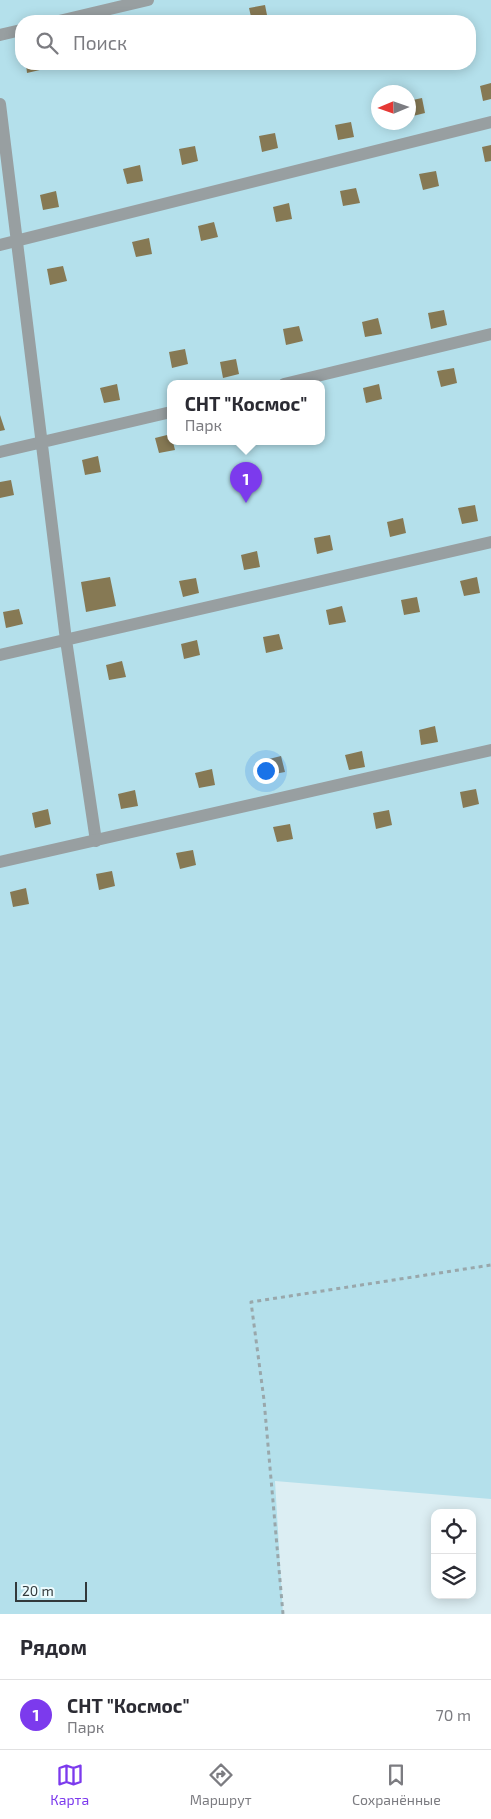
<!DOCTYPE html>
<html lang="ru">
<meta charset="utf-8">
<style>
body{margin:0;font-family:"Exo 2",sans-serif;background:#f7f7f7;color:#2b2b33}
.controls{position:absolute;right:15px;bottom:15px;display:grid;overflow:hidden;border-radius:10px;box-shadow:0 2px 12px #0003}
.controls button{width:45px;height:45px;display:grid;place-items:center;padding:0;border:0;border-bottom:1px solid #e1e1e2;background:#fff;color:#2b2b33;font:25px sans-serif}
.compass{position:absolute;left:371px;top:85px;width:45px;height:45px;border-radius:50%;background:#fff;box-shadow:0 2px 12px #0003;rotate:268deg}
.scale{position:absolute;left:15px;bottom:12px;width:72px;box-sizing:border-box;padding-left:5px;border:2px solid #32393b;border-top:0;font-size:14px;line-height:18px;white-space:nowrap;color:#32393b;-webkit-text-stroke:4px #ecfbfe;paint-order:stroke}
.you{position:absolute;left:265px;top:770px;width:18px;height:18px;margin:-12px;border:4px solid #fff;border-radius:50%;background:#1a73e8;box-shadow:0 0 0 8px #1a73e833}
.badge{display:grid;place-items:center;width:32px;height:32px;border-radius:50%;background:#7c3aed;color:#fff;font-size:16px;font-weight:700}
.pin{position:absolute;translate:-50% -41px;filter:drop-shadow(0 1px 2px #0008)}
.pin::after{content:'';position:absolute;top:26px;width:18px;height:15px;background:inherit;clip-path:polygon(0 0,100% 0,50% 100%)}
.popup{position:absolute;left:167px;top:380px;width:158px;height:65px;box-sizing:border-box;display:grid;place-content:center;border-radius:10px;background:#fff;filter:drop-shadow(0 1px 4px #0005);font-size:16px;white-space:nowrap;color:#7c7c81}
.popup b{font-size:19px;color:#2b2b33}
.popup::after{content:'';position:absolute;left:50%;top:100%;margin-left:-10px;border:10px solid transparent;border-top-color:#fff}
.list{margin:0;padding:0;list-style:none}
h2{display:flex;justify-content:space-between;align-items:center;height:65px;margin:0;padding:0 20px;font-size:21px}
h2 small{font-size:16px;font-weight:400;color:#7c7c81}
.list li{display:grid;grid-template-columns:32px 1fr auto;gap:15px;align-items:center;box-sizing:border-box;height:70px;padding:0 20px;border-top:1px solid #e1e1e2}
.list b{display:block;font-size:19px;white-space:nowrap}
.list p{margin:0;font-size:16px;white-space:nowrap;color:#7c7c81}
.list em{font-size:16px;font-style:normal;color:#7c7c81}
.icon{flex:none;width:28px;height:28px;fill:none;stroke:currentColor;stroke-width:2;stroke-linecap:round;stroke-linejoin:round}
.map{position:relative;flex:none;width:491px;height:1614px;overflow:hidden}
.search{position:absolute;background:#fff;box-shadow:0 2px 12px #0003;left:15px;right:15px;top:15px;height:55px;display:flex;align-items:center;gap:12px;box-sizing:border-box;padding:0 18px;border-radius:20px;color:#7c7c81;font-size:19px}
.sheet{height:135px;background:#fff}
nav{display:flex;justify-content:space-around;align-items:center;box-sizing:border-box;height:70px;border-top:1px solid #e1e1e2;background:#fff;font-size:14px;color:#7c7c81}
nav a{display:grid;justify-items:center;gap:2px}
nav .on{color:#7c3aed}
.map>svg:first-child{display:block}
.green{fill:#b4e0eb;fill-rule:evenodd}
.building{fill:#867954}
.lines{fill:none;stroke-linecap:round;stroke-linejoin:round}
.path{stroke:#99a7ab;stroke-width:3;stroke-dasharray:4 4;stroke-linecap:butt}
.service{stroke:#989fa1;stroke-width:12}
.minor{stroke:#989fa1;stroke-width:12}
</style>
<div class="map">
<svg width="491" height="1614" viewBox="0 0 491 1614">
<rect width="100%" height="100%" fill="#dceef3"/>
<!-- green -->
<path class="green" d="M0,0H491V1499L275,1481L283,1614H0ZM21,21H470V64H21ZM378,92H408V122H378ZM171,384H321V442H171Z"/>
<!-- building -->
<path class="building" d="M265,5L268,20L252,21L249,8Z
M26,64H42L44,69L27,73Z
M491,83V99L483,101L480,86Z
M422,98L425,113L409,117L408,101Z
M351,122L354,137L338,140L335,125Z
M275,133L278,148L262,152L259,136Z
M491,145V161L485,162L482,147Z
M195,146L198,161L182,165L179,149Z
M140,165L143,181L127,184L123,169Z
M436,171L439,186L423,190L419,174Z
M356,188L360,203L343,206L340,191Z
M56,191L59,207L43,210L40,195Z
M289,203L292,219L276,222L273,207Z
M214,222L218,237L201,241L198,226Z
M149,238L152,254L136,257L132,242Z
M63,266L67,281L50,285L47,269Z
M444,310L447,325L431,329L428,313Z
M378,318L382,334L365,337L362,322Z
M299,326L303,341L286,345L283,329Z
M185,349L188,364L172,368L169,352Z
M236,359L239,374L223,378L220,362Z
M454,368L457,383L441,387L437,371Z
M117,384L120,400L104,403L100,388Z
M379,384L382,399L366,403L363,388Z
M0,415L5,430L0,431Z
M171,434V442H173L175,450L159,453L155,438Z
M98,456L101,472L85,475L82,460Z
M11,480L14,495L0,498V482Z
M475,505L478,521L462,524L458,508Z
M403,518L406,533L390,537L387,522Z
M330,535L333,550L317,554L314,538Z
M257,551L260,567L244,570L241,555Z
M110,577L116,606L86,612L81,582Z
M477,577L480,593L464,596L460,581Z
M196,578L199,593L183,597L179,581Z
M417,597L420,612L404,615L401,600Z
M342,606L346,622L329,625L326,610Z
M19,609L23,624L6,628L3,612Z
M279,634L283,649L266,653L263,637Z
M197,640L200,655L184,659L181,644Z
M122,661L126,677L109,680L106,665Z
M435,726L438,742L421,745L419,730Z
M362,751L365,767L349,770L345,755Z
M281,756L285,772L269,775L265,760Z
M212,769L215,785L199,788L195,773Z
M476,789L479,804L463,808L460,792Z
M135,790L138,806L121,809L118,794Z
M48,809L51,824L35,828L32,813Z
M389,810L392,825L376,829L373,813Z
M290,824L293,839L277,842L273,827Z
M193,850L196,865L180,869L176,853Z
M112,871L115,886L99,890L96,874Z
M26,888L29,904L13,907L10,892Z"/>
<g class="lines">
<!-- path -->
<path class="path" d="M283,1614L264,1400L251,1302L491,1265"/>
<!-- service -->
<path class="service" d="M59,21L148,0
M0,35L21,30
M0,104L66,640L96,841
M0,245L491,122
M284,384L491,334
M0,452L171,412
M0,655L491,542"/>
<!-- minor -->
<path class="minor" d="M0,862L491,750"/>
</g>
</svg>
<div class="controls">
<button><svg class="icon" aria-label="locate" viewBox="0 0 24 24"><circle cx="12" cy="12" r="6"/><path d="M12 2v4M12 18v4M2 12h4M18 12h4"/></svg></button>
<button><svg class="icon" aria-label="layers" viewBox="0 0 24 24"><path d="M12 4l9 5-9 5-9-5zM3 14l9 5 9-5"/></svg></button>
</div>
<svg class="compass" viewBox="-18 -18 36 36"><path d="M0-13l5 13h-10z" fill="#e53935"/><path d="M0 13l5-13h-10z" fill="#7c7c81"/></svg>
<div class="scale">20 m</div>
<div class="you"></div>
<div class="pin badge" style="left:246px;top:503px">1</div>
<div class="popup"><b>СНТ &quot;Космос&quot;</b>Парк</div>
<div class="search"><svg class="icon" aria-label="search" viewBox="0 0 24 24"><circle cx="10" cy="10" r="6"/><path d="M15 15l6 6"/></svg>Поиск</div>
</div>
<section class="sheet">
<h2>Рядом<small></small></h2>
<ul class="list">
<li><span class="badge">1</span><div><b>СНТ &quot;Космос&quot;</b><p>Парк</p></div><em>70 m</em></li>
</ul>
</section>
<nav>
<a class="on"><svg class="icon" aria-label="map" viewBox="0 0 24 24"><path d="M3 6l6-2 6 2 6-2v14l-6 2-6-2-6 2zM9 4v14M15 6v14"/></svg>Карта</a>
<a><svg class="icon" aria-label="directions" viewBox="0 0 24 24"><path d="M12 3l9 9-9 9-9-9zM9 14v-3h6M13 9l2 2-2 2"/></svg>Маршрут</a>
<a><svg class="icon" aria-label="saved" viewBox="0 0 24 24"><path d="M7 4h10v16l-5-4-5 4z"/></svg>Сохранённые</a>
</nav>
